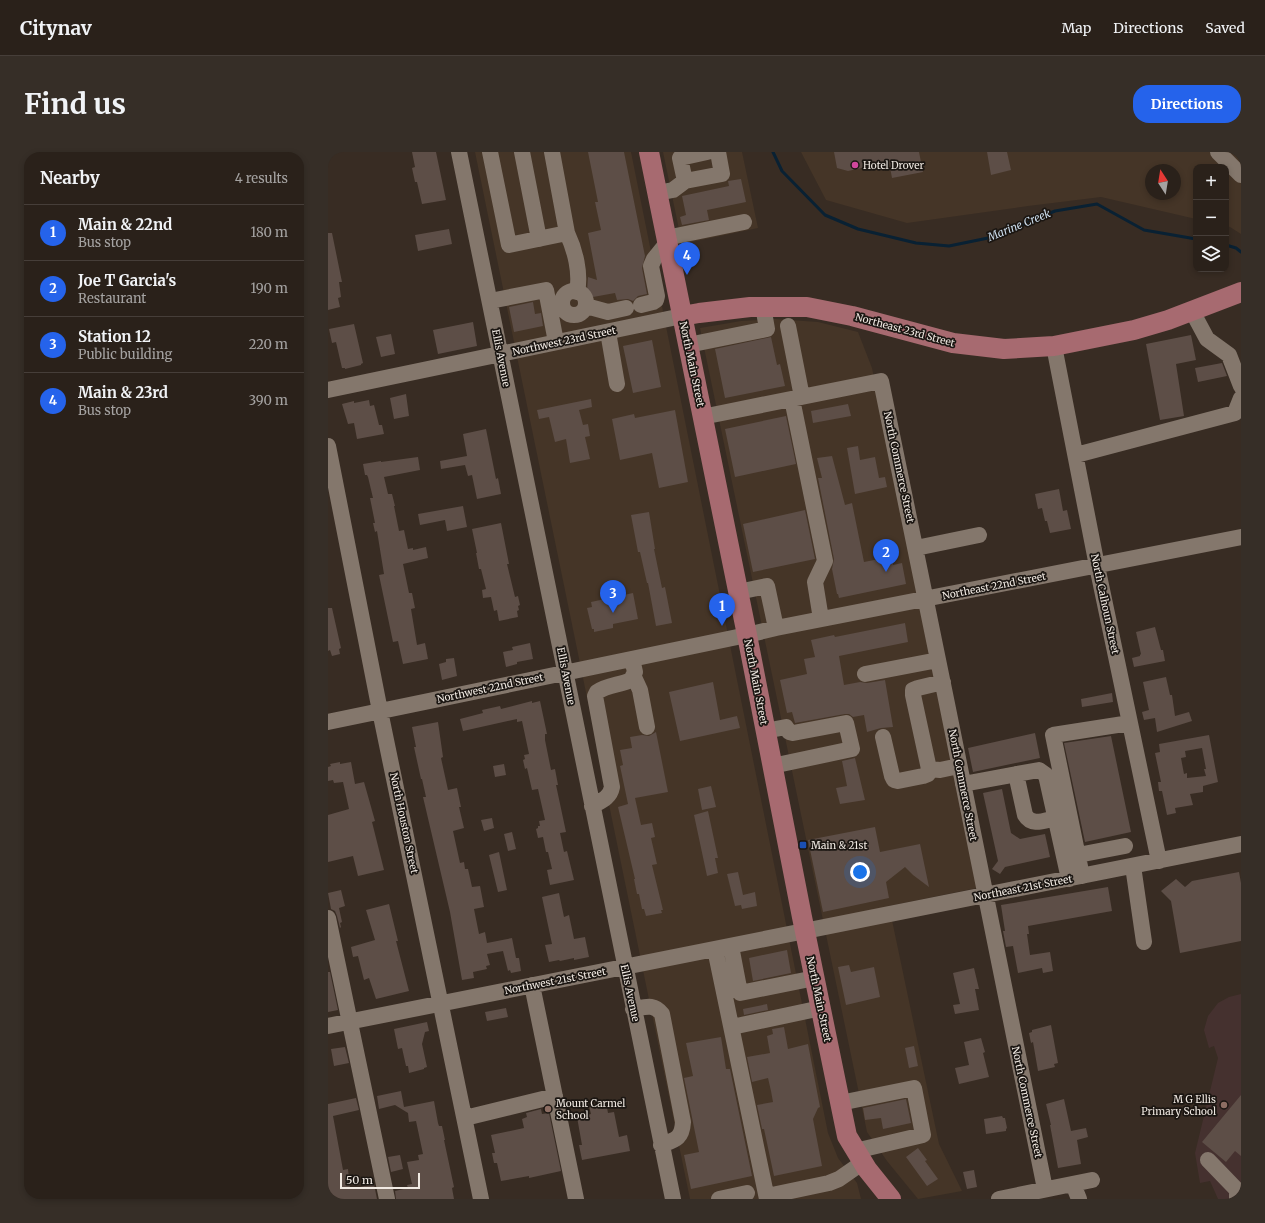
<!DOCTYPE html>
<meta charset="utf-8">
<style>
body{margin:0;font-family:Merriweather,serif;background:#362e27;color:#f1f3f6}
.controls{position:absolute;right:12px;top:12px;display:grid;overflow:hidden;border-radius:8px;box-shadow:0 2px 6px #0003}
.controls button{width:36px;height:36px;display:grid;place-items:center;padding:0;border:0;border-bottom:1px solid #463e39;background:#2a211a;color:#f1f3f6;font:20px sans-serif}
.compass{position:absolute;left:817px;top:12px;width:36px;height:36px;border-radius:50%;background:#2a211a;box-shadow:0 2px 6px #0003;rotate:348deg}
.scale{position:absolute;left:12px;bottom:10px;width:80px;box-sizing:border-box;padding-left:4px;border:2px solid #f1eae3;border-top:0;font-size:11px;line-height:14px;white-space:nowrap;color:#f1eae3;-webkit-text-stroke:3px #1b1612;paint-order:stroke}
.you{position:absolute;left:532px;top:720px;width:14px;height:14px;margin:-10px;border:3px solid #fff;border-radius:50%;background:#1a73e8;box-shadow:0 0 0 6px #1a73e833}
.badge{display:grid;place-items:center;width:26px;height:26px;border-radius:50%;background:#2563eb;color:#fff;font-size:13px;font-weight:700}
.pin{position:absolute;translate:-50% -33px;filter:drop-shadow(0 1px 2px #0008)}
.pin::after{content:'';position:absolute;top:21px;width:14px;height:12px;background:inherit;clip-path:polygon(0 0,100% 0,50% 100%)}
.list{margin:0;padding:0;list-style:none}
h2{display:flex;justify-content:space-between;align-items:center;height:52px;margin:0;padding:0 16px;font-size:17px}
h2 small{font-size:13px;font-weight:400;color:#a5a3a2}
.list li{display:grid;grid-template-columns:26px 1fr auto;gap:12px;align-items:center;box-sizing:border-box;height:56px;padding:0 16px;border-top:1px solid #463e39}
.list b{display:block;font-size:15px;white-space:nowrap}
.list p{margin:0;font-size:13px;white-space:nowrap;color:#a5a3a2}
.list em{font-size:13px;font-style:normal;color:#a5a3a2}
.icon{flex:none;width:22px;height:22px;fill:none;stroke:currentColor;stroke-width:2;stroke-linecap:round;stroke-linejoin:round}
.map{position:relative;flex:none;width:913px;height:1047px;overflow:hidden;border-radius:16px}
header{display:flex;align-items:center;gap:24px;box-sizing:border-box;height:56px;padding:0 20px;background:#2a211a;border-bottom:1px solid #463e39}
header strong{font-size:19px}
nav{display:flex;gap:22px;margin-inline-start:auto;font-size:14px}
.intro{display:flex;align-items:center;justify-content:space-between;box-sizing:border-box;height:96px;padding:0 24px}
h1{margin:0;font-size:28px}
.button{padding:10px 18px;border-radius:16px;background:#2563eb;color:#fff;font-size:14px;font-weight:700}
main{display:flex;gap:24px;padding:0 24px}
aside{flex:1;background:#2a211a;border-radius:16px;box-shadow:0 2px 6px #0003}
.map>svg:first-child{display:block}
.built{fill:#453527;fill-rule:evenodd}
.education{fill:#45312f}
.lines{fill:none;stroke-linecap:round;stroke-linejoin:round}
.stream{stroke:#092133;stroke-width:3}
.building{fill:#5d4e47;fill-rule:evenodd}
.minor{stroke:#84776c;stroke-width:16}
.major{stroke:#a76a70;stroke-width:20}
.rail{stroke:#cdc5be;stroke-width:3;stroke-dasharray:6 3;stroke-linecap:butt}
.hotel-dot{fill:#d1479c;stroke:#1b1612;stroke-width:1.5}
.transit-dot{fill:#1a4fb4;stroke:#1b1612;stroke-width:1.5}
.education-dot{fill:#8d6e63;stroke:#1b1612;stroke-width:1.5}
.labels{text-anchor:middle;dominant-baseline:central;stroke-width:3.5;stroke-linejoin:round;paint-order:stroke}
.poi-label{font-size:10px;fill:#f1eae3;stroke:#1b1612;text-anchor:start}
.street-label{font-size:10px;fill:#f1eae3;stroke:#1b1612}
.water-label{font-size:11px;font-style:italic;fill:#cedfef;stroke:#1b1612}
</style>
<header>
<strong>Citynav</strong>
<nav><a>Map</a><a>Directions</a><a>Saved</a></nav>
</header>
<div class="intro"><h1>Find us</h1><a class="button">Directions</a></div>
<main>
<aside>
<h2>Nearby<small>4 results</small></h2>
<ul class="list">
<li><span class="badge">1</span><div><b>Main &amp; 22nd</b><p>Bus stop</p></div><em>180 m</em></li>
<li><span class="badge">2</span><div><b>Joe T Garcia's</b><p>Restaurant</p></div><em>190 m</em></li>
<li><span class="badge">3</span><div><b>Station 12</b><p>Public building</p></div><em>220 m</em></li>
<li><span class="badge">4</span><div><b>Main &amp; 23rd</b><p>Bus stop</p></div><em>390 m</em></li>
</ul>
</aside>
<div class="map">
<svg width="913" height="1047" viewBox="0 0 913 1047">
<rect width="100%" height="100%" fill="#382c23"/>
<!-- built -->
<path class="built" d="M147,0H303L500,981L510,1006L529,1031L533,1047H362Z
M335,0H414L430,76L354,92Z
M473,0H913V82L902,75L898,74V15H868V67L773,45L700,54L579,71L498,48ZM823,18H847V42H823Z
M447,167L490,170L530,180L544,216L649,736L561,754L611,992L634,1039L590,1047L559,1009L539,980L372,176L413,169Z"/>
<!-- education -->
<path class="education" d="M913,842V1047H890L882,1029L872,1031L867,1001L890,906L886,894L881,896L876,878L880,864L890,851L901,845Z"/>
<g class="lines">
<!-- stream -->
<path class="stream" d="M445,0L454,19L497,63L530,77L588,91L621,94L665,85L727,59L769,52L816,78L868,87
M898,93L908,96L913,100"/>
</g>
<!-- building -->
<path class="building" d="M84,0H108L118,48L94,52L89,30H87L84,16L87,15Z
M260,0H296L317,104L314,116L319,142L310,144L305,149L300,147L289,148L287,141L265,145L259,139L260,125L269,128L260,81L273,78L267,50H270Z
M506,0H591L595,20L564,26L561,10L520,19L509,16Z
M659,0H679L683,18L663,23Z
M413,27L418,50L379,58L381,68L354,73L352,65L358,63L354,44L401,34L400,29Z
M121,77L124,92L90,99L87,83Z
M0,81H4L14,130H11L13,145L10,146L12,155L0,158Z
M205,150L207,162L213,161L215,174L186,180L181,155Z
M145,170L149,194L110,202L105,178Z
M26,172L35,211L33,212V213L17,217V216H14L8,190L4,191L1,177Z
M63,182L67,202L53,205L48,185Z
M863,183L868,208L848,212L856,264L832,268L818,192Z
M443,185L449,213L452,212L457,234L397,246L387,197Z
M324,188L333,235L305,241L295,194Z
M894,211L899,224L870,230L867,216Z
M78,242L81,264L66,267L62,246Z
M263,247L264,255L251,258L255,273L260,272L262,284L257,285L262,307L242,311L238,287L227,290L221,265L211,267L209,258Z
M41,248L42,254L46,253L51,273H54L56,282L29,287L26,271L20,272L14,252L26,249V251Z
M520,252L523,264L485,271L483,259Z
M347,258L360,330L331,336L324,301L292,308L284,267L306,262L307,266Z
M458,264L468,312L407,325L397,277Z
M158,277L168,327L170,326L173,342L149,347L144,323L140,324L137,313L113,317L112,309L139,304L135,282Z
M530,294L532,308L547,305L551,326L557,325L559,335L527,342L519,296Z
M504,304L517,353L524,351L536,410L551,407V402L563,400L565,413L574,411L578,432L511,446L510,442H509L504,417L506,407L490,326H494L489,306Z
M90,305L92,318L56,325L60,342H64L67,354H66L71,379L76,378L80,397L85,396V398L98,395L100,406L75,412L81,441H84L87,456L83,457L89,493L97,491L100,507L75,512L70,489L65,490L51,423L56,422L49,379L47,380L45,371H47L42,346H45L40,325L39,323H37L35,312L53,309V310Z
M731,337L735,359L739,358L743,377L722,381L719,369H717L714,356L710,357L707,342Z
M135,354L139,375L119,379L117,368L92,373L90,362Z
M477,358L487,407L425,420L415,372Z
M321,360L327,397H326L334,436L337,435L344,471L328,474L320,431H319L312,400H310L303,363Z
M173,371L181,412H179L187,445L190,444L192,453L190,454L191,458L189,459L190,465L171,469L169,458L166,459L163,445L155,446L154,438L158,437L153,417H151L148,401H149L144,377Z
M305,441L310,467L285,472V476L266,480V477H264L259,456L264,455L263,450Z
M0,456H4L13,496L11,497L12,502L4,504L2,498L0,499Z
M577,471L580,490L511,504L516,533L532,530L539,531L557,528L565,575L553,576L539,580L536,563L525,565L521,562H517L467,571L464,560L459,561L452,528L479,522L476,507L487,505L483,488L506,483L507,485Z
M827,475L833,498H835L837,509L806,515L804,506L812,504V503L813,502L808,480Z
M202,491L205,507L189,510V512L178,515L175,500L185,498L184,495Z
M126,506L129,524L114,528L111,512L118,510V507Z
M838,525L842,543H844L847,564L861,560L864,569L829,580L827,566L816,568L814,560L821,558L815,530Z
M385,530L392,568L409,564L412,576L352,589L341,540Z
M784,541L785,550L754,555L753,547Z
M204,549V551L212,549L219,582H217V588L223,618L227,617L230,633H228L238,680L232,681L236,700L239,699L246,728L222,733L219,718L224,717L220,700H218L215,685L210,686L208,677L210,676V674H212L211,669L217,668L210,637L204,638L199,616L197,617L195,608L197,607L196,603L201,602L194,569L189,570V567L135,579L132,567L155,561L154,558L172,554L173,557Z
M110,570L115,605L113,606L120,638L129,636L133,655H131L136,676L125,679L132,711L136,710L137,717H140L144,735L152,734L156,755L146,757L151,782L157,780L159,791L184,786L188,806H191L193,819L183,821L182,818L180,819L175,799L159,802L162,813L158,814L159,817L145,820L146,826L134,828L122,760L95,645H98L94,627H93L86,595H88L84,575Z
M328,580L340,640L307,646L313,673L324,671L327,685L323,686L329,712L324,713L335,758H333L334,761L318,764L316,757H314L311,742H309L306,727H307L290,655L300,652L292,614L295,613L292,598L304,596L302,585L314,583L321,584Z
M707,581L712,606L645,620L640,596Z
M881,583L890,630L875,634V640L862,642L865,653L847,656L848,661L839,663L834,639H831L830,630H833L827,601L832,600L831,592ZM874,596L878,617H876L878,624L859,626V621L856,622L853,606L858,605L857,599Z
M783,584L803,680L757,690L736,591Z
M527,606L537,648L512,652L508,636L519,634L514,609Z
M12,610V612L23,610L27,632L36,630L47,669L44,670L56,718L30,724L25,704L0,710V663L21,657L15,630L6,631L5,628L0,629V615L3,614L2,612Z
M176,612L178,623L167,625L165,614Z
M383,634L388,655L374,658L370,637Z
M674,637L683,681L692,687L717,682L722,705L677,715L672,722L664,717L670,709L655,641Z
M380,659L390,706H387L390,721L379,724L366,663Z
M164,666L166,676L156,679L153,668Z
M547,675L552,700L592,692L601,735L585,723L577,715L558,730L561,746L495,760L480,688Z
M184,680L188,697L180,699L176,682Z
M171,700L179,738L170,740L161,703Z
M410,720L415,743L427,740L429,754L414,757L413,753L407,754L399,722Z
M911,720L913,731V789L852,801L843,749L833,739L848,727L857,735L864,729Z
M780,735L784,759L700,774L701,782H699L702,803L722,800L725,819L715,821L714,816L690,821L685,794L678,795L675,779H677L673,753Z
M13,738L17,754L11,756L14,770L12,771L13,775L12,776L9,764L7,759L3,757L0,741Z
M231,741L236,765L241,763L246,787L257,785L261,805L246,808V806L232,809L231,808L221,810L217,793L224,792L214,745Z
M61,752L70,789H68L81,839L48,847L41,826L36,828L30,804L25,805L23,795L47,788L38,758Z
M459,798L463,821L425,829L421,806Z
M521,813L523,820L546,815L552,845L518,853L510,815Z
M646,816L651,837H647L651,858L627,862L625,853L632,852L625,821Z
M0,820H2L10,858L0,860Z
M439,852L440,858L416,863L415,857Z
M178,856L180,865L159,869L157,860Z
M99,870L101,879L97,880L94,892L99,915L96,916V917L81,921L80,914H78L74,896L70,897L66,877Z
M723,873L730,911L726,912L727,915L710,919L705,890L703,891L701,881L704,880V878Z
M456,875L460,897L480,892L492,955L490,956L485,967L494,1014L446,1024L436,977H434L429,953L445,950L443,939L440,926L424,930L419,905L442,901L439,884L445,882L444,877Z
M393,885L398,917H402L424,1024L363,1037L356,1003L371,1000L356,926L365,924L358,891Z
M653,886L657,900L655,901L661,925L631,932L627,916L641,913L636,890Z
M586,894L590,914L581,916L577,896Z
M17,895L21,911L6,914L3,897Z
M73,939L76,955L106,949L110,971L111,974H114L117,988H116L126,1035L124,1036L126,1047H68L67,1039L80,1036L79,1033L84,1032L79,1010L91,1008L90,1003L95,1002L88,969L81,970L80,961L67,953L51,957L49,944Z
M913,943V1004L907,999L898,1010L874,990Z
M28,946L31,958L5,964L15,1018L20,1017L22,1037L46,1032L49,1047H0V952Z
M578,947L583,971L555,977L553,966L537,968L535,956Z
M736,947L743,979L758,976L760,985L749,988L753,1012L730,1016L722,973H723L718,952Z
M278,950L280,961L286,960L291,985L299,983L302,999L254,1008L251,993H254L249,965L263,962L261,954Z
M213,957L214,962L221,961L233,1019L201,1026V1024L173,1029L169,1011H166L164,1001H167L163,983L196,976L194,967L199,965L198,961Z
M674,964L675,966H677L679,976L678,977V979L658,982L656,967Z
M590,996L599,1008L597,1009L610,1027L599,1034L578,1005Z
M72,1003L75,1017L63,1020L60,1005Z
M646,1018L649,1035L639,1037L635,1020Z"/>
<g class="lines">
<!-- minor -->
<path class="minor" d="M131,0L345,1047
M162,0L181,93L239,81L224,0
M194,0L211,87
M890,0L913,23
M357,29L352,6L379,0
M329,41L345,38L357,29L394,22L390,0
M239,81C247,98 253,121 249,140
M338,86L416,70
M234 151a12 12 0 1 1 24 0a12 12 0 1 1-24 0Z
M162,149L218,138L228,190
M313,153L325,150L328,148L329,144L323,114L326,107L339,91
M258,154L280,160L298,156
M864,159L879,187L901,203L913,234
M460,174L474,245
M280,180L289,232
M360,193L439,177L435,154
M726,194L769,414L831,709
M0,238L354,164
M464,247L497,409L487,430L493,467
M374,265L553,229C609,498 662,768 717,1037
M0,294L52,559L153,1047
M748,303L907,261L913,246
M588,396L651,383
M410,440L439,434L448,476
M537,522L610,508
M306,525L312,538L319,575
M0,570L419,483L448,476L913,385
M437,579L458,575L461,580L465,581L518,571L524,597L444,614
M555,585L564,624L566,628L570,629L595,624L600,622L601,617L585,543V538L590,536L615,530
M601,617L612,618L631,614
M688,622L697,663C704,675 717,668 728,666
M635,632L711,618L718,623L741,727
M264,654C273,649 282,646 284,635L267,544L269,540C279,533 292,533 303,528L307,520L304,507
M750,703L797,694
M805,714L816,790
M754,724L725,583L802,571
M0,766L59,1047
M403,794L412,841L487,826
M387,797L439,1047
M204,833L248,1047
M305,857C317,855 326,851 334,862L355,970C354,987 347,988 333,993
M0,874L913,692
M404,875L493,856
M512,951L586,936L595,983L527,999
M137,966L227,944
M880,1008L909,1038V1047
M745,1032L751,1047
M439,1044L501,1031L511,1027L534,1011
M391,1047L419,1041
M671,1047L764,1028"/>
<!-- major -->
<path class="major" d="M321,0L419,483L474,765L519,984L539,1017L563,1047
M354,164L371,161L422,155H479L524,164L625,191L676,197L726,194L806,178L840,168L913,140"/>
<!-- rail -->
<path class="rail" d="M907,0L913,5"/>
</g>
<!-- markers -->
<circle class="hotel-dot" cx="527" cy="13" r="4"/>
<rect class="transit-dot" x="471" y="689" width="8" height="8" rx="2"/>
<g class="education-dot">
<circle cx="896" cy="953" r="4"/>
<circle cx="220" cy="957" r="4"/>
</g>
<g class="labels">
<!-- poi labels -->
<g class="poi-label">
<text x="535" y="13">Hotel Drover</text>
<text x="483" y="693">Main &amp; 21st</text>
<text x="888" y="947" text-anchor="end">M G Ellis<tspan x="888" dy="12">Primary School</tspan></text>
<text x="228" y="951">Mount Carmel<tspan x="228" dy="12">School</tspan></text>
</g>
<!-- street labels -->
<g class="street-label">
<text transform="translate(577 178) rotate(15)">Northeast 23rd Street</text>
<text transform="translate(236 189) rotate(-12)">Northwest 23rd Street</text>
<text transform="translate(173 206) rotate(79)">Ellis Avenue</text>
<text transform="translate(364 212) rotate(78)">North Main Street</text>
<text transform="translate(571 315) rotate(78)">North Commerce Street</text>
<text transform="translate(666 434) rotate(-11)">Northeast 22nd Street</text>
<text transform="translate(777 452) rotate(78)">North Calhoun Street</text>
<text transform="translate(238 524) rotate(79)">Ellis Avenue</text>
<text transform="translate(428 530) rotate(79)">North Main Street</text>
<text transform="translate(162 536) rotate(-12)">Northwest 22nd Street</text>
<text transform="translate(635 633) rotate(79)">North Commerce Street</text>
<text transform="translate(76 671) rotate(78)">North Houston Street</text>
<text transform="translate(695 736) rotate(-11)">Northeast 21st Street</text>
<text transform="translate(227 829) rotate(-11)">Northwest 21st Street</text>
<text transform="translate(302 841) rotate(78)">Ellis Avenue</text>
<text transform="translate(491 847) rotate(78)">North Main Street</text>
<text transform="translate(699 950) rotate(78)">North Commerce Street</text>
</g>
<!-- water labels -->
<g class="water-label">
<text transform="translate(691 73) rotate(-22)">Marine Creek</text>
</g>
</g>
</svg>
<div class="controls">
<button>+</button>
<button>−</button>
<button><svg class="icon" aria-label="layers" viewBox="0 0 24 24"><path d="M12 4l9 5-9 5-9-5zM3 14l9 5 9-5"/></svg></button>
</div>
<svg class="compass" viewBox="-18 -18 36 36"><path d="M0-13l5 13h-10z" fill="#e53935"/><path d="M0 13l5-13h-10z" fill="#a5a3a2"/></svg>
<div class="scale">50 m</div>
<div class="you"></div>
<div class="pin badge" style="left:394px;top:474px">1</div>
<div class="pin badge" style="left:558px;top:420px">2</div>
<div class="pin badge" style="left:285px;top:461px">3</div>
<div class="pin badge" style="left:359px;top:123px">4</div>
</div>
</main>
